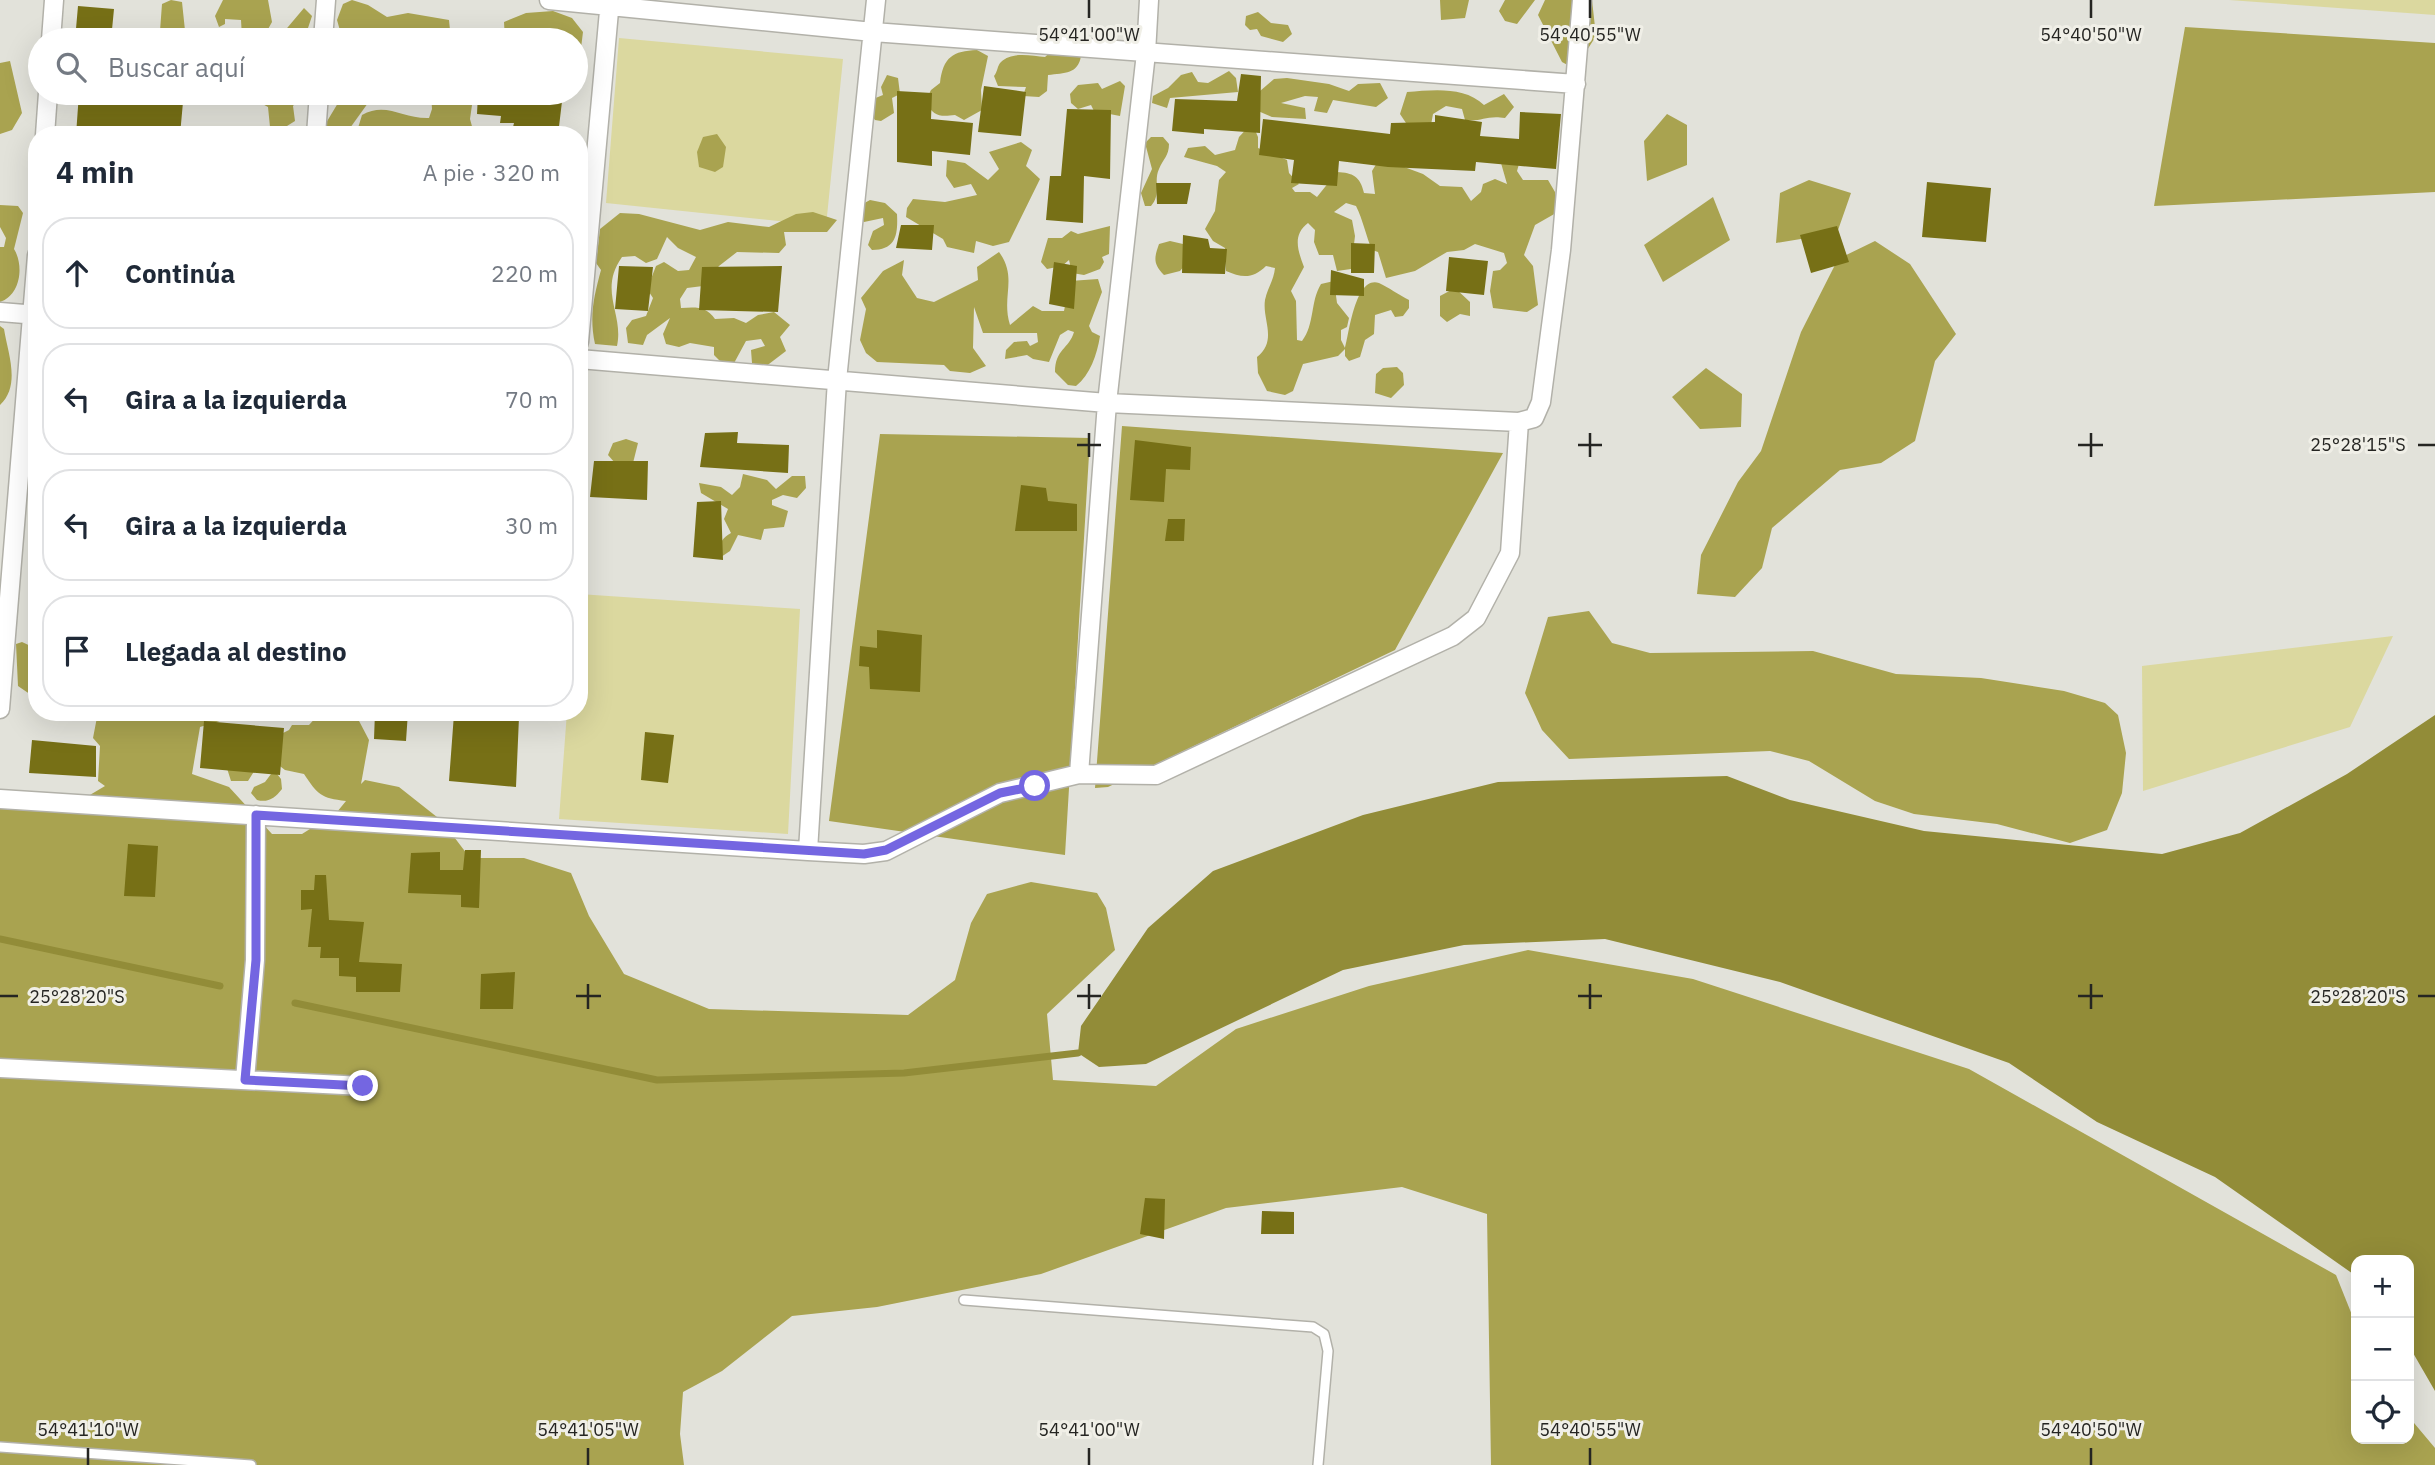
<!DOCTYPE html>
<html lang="es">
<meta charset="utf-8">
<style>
body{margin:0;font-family:"IBM Plex Sans",sans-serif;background:#f6f6f7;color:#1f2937}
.controls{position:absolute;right:21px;bottom:21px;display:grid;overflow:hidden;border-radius:14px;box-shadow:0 7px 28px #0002}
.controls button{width:63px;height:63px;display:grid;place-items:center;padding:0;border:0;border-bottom:2px solid #e0e1e3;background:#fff;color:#1f2937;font:35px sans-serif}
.stop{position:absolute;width:21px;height:21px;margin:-16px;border:5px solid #7466e1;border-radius:50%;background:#fff}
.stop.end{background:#7466e1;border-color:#fff;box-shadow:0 2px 7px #0008}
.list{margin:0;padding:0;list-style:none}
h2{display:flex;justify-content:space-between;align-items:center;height:91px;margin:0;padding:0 28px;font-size:30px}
h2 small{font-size:23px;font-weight:400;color:#747a83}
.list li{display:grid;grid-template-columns:46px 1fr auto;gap:21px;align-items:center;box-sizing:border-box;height:112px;margin:0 14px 14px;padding:0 14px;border:2px solid #e0e1e3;border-radius:28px}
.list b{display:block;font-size:26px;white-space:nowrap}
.list em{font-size:23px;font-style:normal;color:#747a83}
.icon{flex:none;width:38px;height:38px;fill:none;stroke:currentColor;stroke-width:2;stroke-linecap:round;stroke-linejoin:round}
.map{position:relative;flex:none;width:2435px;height:1465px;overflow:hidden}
.search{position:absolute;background:#fff;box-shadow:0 7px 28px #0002;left:28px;top:28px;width:560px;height:77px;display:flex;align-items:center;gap:18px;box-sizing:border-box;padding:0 24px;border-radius:38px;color:#747a83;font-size:26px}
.panel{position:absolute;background:#fff;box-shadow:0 7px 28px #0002;left:28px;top:126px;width:560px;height:595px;border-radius:28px}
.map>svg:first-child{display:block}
.green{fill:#dbd89f}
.forest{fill:#a9a350}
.water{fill:#928c38}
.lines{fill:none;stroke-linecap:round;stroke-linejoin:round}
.stream{stroke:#928c38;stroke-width:7}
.building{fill:#777016}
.service-casing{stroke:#b2b1a9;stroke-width:12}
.minor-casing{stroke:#b2b1a9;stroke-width:21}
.service{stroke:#fff;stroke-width:9}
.minor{stroke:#fff;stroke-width:18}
.route{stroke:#7466e1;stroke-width:9}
.ticks{fill:none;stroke:#252522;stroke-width:2.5}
.ticks-label{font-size:18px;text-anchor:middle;fill:#252522;stroke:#f0efe7;stroke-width:6;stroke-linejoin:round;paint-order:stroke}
</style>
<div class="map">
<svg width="2435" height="1465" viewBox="0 0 2435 1465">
<rect width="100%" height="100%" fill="#e2e2da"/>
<!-- green -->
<path class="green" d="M2229,0H2435V15Z
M619,38L843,59L826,226L606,203Z
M579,594L800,609L788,834L559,819L567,712H579Z
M2393,636L2350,727L2143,791L2142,666Z"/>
<!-- forest -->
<path class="forest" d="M171,0L182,2L186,40H162L160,31L162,4Z
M223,0H268L272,22L262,40L242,37L241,20L225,19V24L219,27L215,16Z
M352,0L368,5L387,17L408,13L449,20L451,40H339L341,34L337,20L343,4Z
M1440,0H1469L1465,18L1441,20Z
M1505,0H1535L1517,24L1505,21L1499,11Z
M1545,0H1592L1596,36L1575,69L1562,62L1538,15Z
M304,8L312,16L304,40H277Z
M553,11L572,18L583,32L578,72L576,40H569L570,37L547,29L535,30L531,40H505L504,22L526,13Z
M1258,12L1271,23L1288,25L1292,34L1283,42L1261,36L1257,29L1250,30L1245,25L1246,16Z
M2185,27L2435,43V192L2154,206Z
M977,50L988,56L981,90L982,110L964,120L955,115C939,117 934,116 925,102L931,90L940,83C943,57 953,51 977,50Z
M1053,50L1081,56C1078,74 1065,73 1048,75L1047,91L1039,97L1023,96L1026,87L998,86L994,76C998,71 997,66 1001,62C1012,51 1032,56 1045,57Z
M10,61L22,113L12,130L0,134V63Z
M1229,71L1236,78L1238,92L1170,98L1167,108L1152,103L1153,96L1168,88L1181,75L1192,72L1198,82L1208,83Z
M887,75L898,78L900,94L892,98L894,113L881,121L875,120L870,113L873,99L883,95L881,87Z
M1287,78L1329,84L1349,91L1358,84L1380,83L1388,98L1376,107L1333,100L1327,113L1314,111L1318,97L1305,96L1281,103L1305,108L1306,119L1272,117L1258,111L1253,97L1274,79Z
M1120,81L1125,86L1120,116L1094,111L1091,105L1078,109L1071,103L1070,94L1078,85L1098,83L1102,89Z
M1407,92C1433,90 1464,86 1484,105L1504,94L1514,107L1505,118C1486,115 1482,122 1465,120L1462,109L1446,106L1433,114L1431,125L1406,123L1400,114Z
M257,93H304L293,106L295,121L287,126L270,127L268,107L255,100Z
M335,93H356L368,103L345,135H324L326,123L338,103Z
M431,93H464L472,105L470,119L473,130L453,135H362L358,128L362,115C386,101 403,119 429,118L432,109Z
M1667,114L1687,125V165L1647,181L1644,141Z
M1252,123L1258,137V148L1287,160L1289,173L1299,184L1292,188L1295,192H1310L1317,197L1337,172C1353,173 1360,176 1364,193L1375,194L1372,171L1380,158L1423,174L1440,186L1462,187L1471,201L1481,192L1483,184L1495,179L1507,184L1501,163L1519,164L1517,171L1523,180H1548L1555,192L1556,213L1535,225L1524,255L1533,266L1538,305L1527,312L1493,308L1490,291L1493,271L1500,270L1507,263L1504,253L1475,244L1464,250L1447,252L1415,271L1386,278L1378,252L1372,250C1366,236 1363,220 1356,206L1346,203L1334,212L1352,220L1355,236L1351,269L1337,271L1333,255H1319L1314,242L1315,230L1308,223C1292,235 1298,251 1304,267L1291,291L1296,301L1297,340L1302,341C1315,324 1310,302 1321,284L1334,281L1337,303L1349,318L1347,327L1341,330V340L1345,348C1349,335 1355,275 1379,283C1388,287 1399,295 1409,300V308L1403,316L1395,317L1391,310L1375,315L1374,334L1365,340L1360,357L1349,361L1345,356V349L1338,356L1303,364L1293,391L1285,395L1267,391L1258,373L1257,357C1278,340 1262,320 1265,300C1267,289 1274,280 1275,268L1266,266C1253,279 1242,278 1226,271L1225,248L1213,241L1205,229L1215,211L1219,180L1226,172L1217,166L1184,157L1188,148L1205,146L1215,155L1235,150L1239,137Z
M717,134L726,147L723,167L715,172L699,167L697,152L703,137Z
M1151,137H1163L1169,144C1169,156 1163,159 1159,169C1153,182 1162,193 1151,206H1145L1141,193L1152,169L1145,143Z
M1021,142L1032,150L1026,166L1040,179L1009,242L993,246L976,241L974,253L947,247L943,239L906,217L907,208L913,199L945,202L977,195L971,184L954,188L946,176L947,160L965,163L988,180L999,169L989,152Z
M1809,180L1851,193L1837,233L1776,243L1780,193Z
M1713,197L1730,240L1663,282L1644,245Z
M870,200L885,203L897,214C898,235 896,250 872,250L868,245L873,231L884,225L883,218L864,222L858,217L859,206Z
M0,205L18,206L23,213L14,249C24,265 21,295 0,302V247H4L6,238L0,227Z
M813,212L837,220L827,232H784L786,245L779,253L737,252L719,266L703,286L687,288L680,299L681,308C696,307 706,306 715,319L734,318L746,323L758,315L774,312L790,325L780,337L786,351L765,367L752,363L751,350L765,346L761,339L746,341L733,365L721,362L714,355V347L690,343L679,347L666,344L663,334L670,318L647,335L643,345L628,343L626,328L632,320L646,316L653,298L647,289L656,266L664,262L678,271L689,270L696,257L678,248L667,237L657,259L646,263L635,256L622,257C598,291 624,314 617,346L595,344C589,316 594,296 601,270L596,263L600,229L620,213L639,214L700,230L728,222L769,227L796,214Z
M1110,226L1109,254L1102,257L1104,262L1100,269L1084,275L1072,273L1069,260L1062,266L1047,269L1041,262L1048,238H1062L1071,231L1078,234Z
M1170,241L1183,244L1186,264L1180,271L1164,275C1153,264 1154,258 1159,244Z
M1875,241L1910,264L1956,334L1935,361L1915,441L1881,463L1840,470L1772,528L1762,568L1735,597L1697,594L1701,555L1738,482L1761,451L1801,332L1838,259Z
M999,252C1018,278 1001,296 1010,325L1033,306L1042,311H1064L1070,281L1098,279L1102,292L1089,326L1092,332L1100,336C1097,355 1090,375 1076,386L1068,385L1055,372C1055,349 1069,349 1074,332L1068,330L1060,335L1049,362L1033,359L1027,355L1005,359L1006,350L1014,342L1027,341L1030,346L1038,342L1037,333H983L974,307L973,348L986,366L970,373L950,371L944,365L877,362L866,353L860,340L866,309L861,298L883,271L904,260L902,275L917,298L934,302L978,280L977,267Z
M1455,288L1470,302V316L1460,314L1447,322L1440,316V296Z
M0,326L4,329C8,354 21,385 0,405Z
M1397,367L1403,373L1404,385L1391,398L1375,393L1376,374L1383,368Z
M1706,368L1742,394L1741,427L1700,429L1672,397Z
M1122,426L1503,453L1395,650L1108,787L1095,788Z
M880,434L1090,438L1065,855L829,821Z
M626,439L638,443L633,463H615L608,455L613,443Z
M743,474L767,480L776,489L792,476H805L806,488L797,498L783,495L772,500V505L788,511L784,527L764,529L761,540L738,535L730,551L721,557C719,545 720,539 731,533L724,519L728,509L701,493L699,483L721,487L732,495L740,487Z
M1589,611L1612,643L1650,653L1813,651L1896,674L1981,678L2064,691L2105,703L2118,715L2126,753L2122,793L2107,830L2070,843L1997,824L1914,814L1875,801L1809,761L1770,751L1569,759L1542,730L1525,693L1548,617Z
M22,642L37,649V699L18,686L16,644Z
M98,712H215L223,720L200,727L192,774L229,787L272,834H302L337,812L346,801C321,798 318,795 304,774L285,770L272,760L258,765L248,781H231L225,762L289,730L292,725H309L319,714L317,712H368L358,719L369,740L361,784L365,780L399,787L442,821L470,858H524L571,873L589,916L624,974L709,1009L908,1015L955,980L971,923L987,894L1031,882L1097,893L1106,908L1115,950L1047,1014L1053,1080L1156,1086L1236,1029L1369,986L1528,950L1693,979L1969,1069L2336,1275L2356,1325V1439H2409V1417L2435,1448V1465H1491L1487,1214L1402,1187L1226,1208L1041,1274L877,1307L792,1316L722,1371L683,1392L680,1434L684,1465H0V793L68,808L105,786L98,781L100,746L93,738Z
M274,770L281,779L282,789C275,798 268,803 257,800L251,793L254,787L265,782Z"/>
<!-- water -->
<path class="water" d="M2435,715V1391L2409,1346V1260H2356V1276L2215,1177L2097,1122L2009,1063L1780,982L1605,939L1464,945L1343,970L1146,1064L1099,1067L1078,1053L1081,1026L1148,928L1213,871L1363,815L1498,782L1727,776L1790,800L1924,831L2162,854L2240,833L2347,774Z"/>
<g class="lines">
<!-- stream -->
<path class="stream" d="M0,939L220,986
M295,1003L657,1080L904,1073L1078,1053"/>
</g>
<!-- building -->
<path class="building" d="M78,6L114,9L111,40H75Z
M1241,74L1261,76L1260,133L1204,129V134L1172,131L1175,99L1237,101Z
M984,86L1026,92L1021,136L978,132Z
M897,91L932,93L931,119L973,123L970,155L932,151V166L897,162Z
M79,93L183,102L180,135H76Z
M478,93H563L558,135H511L514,123H500L501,116L477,114Z
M1067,109L1111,110L1110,179L1084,176L1083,223L1046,220L1050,176H1061Z
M1520,112L1561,114L1556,169L1476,162L1475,171L1388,167L1339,161L1337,186L1291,183L1294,160L1259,155L1263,119L1390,134L1391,123L1435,122V115L1482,122L1480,136L1519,139Z
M1927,182L1991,188L1986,242L1922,237Z
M1156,183H1191L1187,204H1157Z
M901,225H934L932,250L896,248Z
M1837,226L1849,262L1811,273L1800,235Z
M1183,235L1208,239L1210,248L1227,249L1225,274L1182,273Z
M1351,243L1375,244L1374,273H1351Z
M1449,257L1488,261L1484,295L1446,291Z
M1054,262L1077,266L1074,309L1049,304Z
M619,266L653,267L648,311L615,309Z
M782,266L778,312L699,310L702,267Z
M1331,270L1364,279V296L1330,295Z
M738,432L737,443L789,445L788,473L700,467L705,433Z
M1135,440L1191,447L1190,470L1166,469L1164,502L1130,500Z
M594,461H648L647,500L590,497Z
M1021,485L1046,488L1048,501L1077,504V531H1015Z
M721,501L723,560L693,557L697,502Z
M1168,519H1185L1184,541H1165Z
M877,630L922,635L920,692L870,689L869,667L859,666L860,646L877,648Z
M375,712H408L406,741L374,739Z
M454,714L519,717L516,787L449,781Z
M204,721L284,728L280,775L200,768Z
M645,732L674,735L668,783L641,780Z
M32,740L96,746V777L29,773Z
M128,844L158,846L155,897L124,896Z
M465,850H481L479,908L461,907V895L408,893L411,853L440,852V870H463Z
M315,875H326L329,920L364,922L359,962L402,964L400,992H356V977L339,976V958H320L321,947H308L312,909L301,910V890H314Z
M515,972L513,1009H480L481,974Z
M1145,1198L1165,1199L1164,1239L1140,1234Z
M1262,1211L1294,1212V1234H1261Z"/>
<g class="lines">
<defs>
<path id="service" d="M964,1300L1313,1327L1324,1334L1328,1351L1318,1465
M0,1447L251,1465"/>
<path id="minor" d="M549,0L873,32L1576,84
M51,40L54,0
M323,40L326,0
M45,135L48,93
M316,135L319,93
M0,312L37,315
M579,342L610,0
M579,359L1107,403L1519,422L1534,418L1541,402L1561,250L1582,0
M0,709L37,255
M1079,774L1107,403L1146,53L1149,0
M0,799L808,851L864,854L886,851L1000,793L1079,774L1156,775L1453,636L1476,618L1510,553L1519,422
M808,851L837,380L876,0
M0,1068L363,1086
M245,1080L255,960L256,815"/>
</defs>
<!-- service casing -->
<use href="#service" class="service-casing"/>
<!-- minor casing -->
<use href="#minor" class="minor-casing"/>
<!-- service -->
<use href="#service" class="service"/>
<!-- minor -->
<use href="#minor" class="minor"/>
</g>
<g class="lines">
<!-- route -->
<path class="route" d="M363,1086L245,1080L256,960V815L864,854L886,850L1000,793L1035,786"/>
</g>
<!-- ticks -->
<path class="ticks" d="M1089,0V18M1590,0V18M2091,0V18M1089,433V457M1590,433V457M2091,433V457M1077,445H1101M1578,445H1602M2078,445H2103M2418,445H2435M588,984V1009M1089,984V1009M1590,984V1009M2091,984V1009M0,996H18M576,996H601M1077,996H1101M1578,996H1602M2078,996H2103M2418,996H2435M88,1448V1465M588,1448V1465M1089,1448V1465M1590,1448V1465M2091,1448V1465"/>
<g class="ticks-label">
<text x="1089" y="41">54°41'00"W</text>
<text x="1590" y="41">54°40'55"W</text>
<text x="2091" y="41">54°40'50"W</text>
<text x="2358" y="451">25°28'15"S</text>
<text x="77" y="1003">25°28'20"S</text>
<text x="2358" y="1003">25°28'20"S</text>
<text x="88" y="1436">54°41'10"W</text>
<text x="588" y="1436">54°41'05"W</text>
<text x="1089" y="1436">54°41'00"W</text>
<text x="1590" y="1436">54°40'55"W</text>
<text x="2091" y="1436">54°40'50"W</text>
</g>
</svg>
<div class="controls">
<button>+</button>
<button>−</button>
<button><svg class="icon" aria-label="locate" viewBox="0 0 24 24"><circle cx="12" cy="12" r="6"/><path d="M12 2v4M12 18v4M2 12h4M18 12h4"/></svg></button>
</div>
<div class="stop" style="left:1035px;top:786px"></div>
<div class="stop end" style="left:363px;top:1086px"></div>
<div class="search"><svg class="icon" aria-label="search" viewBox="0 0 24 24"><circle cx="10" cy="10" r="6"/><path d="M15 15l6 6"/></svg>Buscar aquí</div>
<section class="panel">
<h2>4 min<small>A pie · 320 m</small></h2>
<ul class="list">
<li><svg class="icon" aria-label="ahead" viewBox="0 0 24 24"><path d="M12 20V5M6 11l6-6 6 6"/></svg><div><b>Continúa</b></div><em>220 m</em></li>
<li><svg class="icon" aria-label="left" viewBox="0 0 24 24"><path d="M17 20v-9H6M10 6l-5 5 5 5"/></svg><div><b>Gira a la izquierda</b></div><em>70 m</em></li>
<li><svg class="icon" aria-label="left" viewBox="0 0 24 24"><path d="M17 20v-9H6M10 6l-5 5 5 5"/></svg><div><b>Gira a la izquierda</b></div><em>30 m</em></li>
<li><svg class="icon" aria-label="arrive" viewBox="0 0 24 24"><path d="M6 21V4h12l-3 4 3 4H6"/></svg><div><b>Llegada al destino</b></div></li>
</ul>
</section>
</div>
